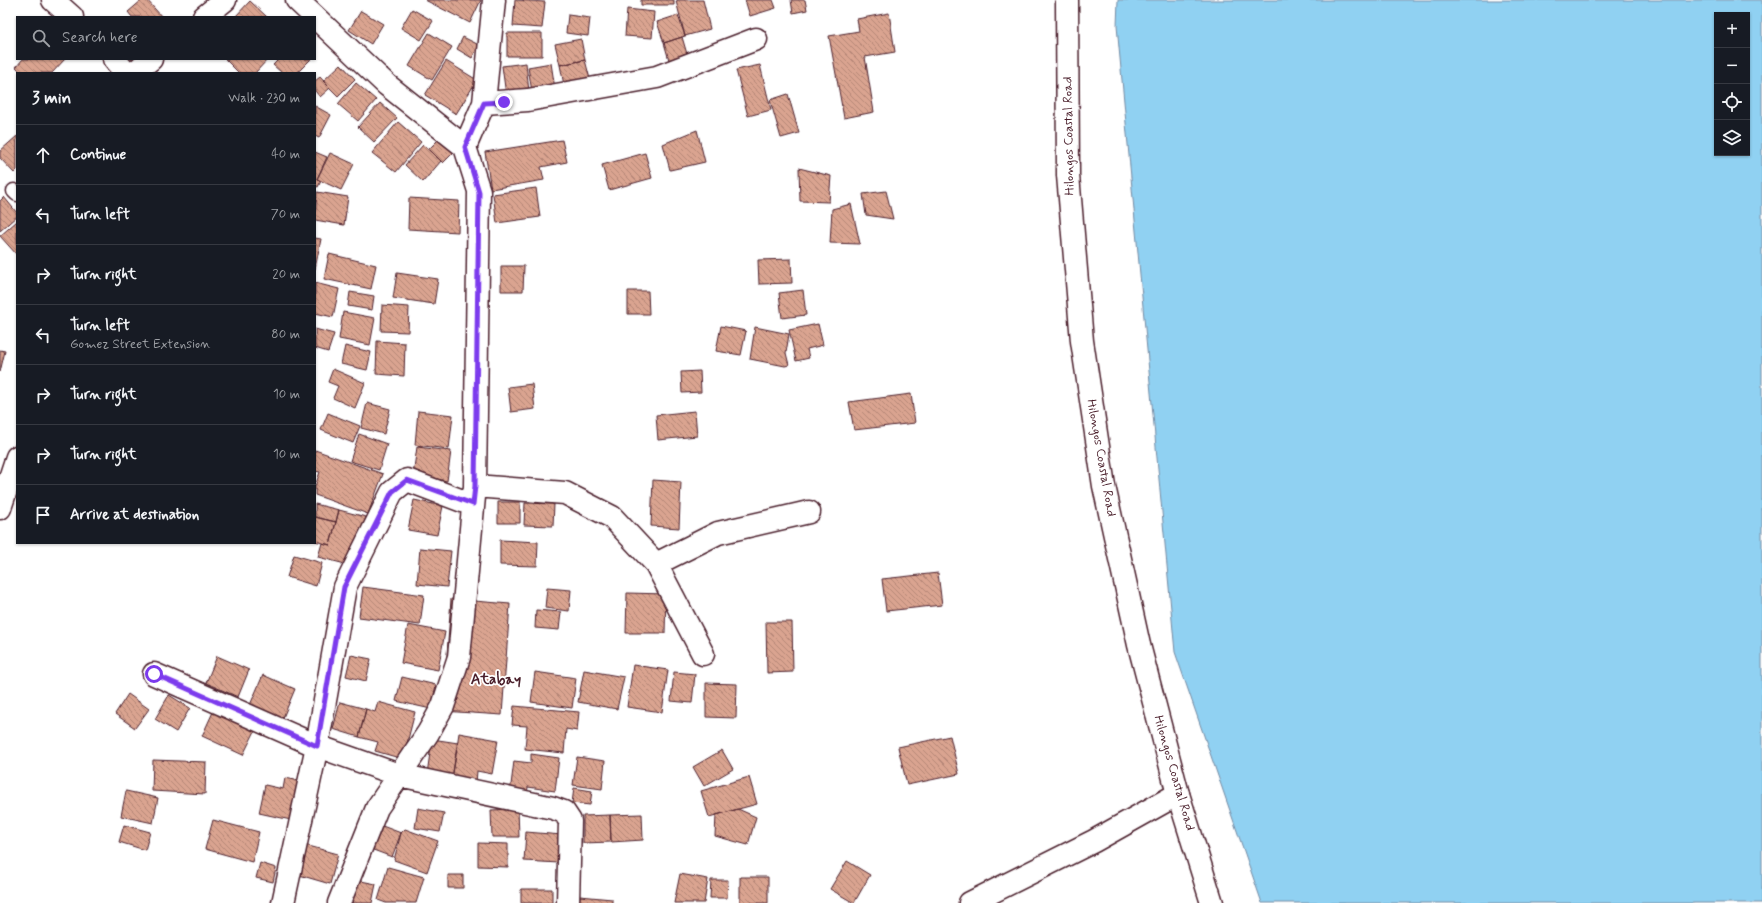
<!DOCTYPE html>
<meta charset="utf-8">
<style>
body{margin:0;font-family:Mynerve,sans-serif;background:#242831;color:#f1f3f6}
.controls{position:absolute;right:12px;top:12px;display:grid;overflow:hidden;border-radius:0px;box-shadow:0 1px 3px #0004}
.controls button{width:36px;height:36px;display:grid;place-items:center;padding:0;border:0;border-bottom:1px solid #363941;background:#171b24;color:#f1f3f6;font:20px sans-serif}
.stop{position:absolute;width:12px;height:12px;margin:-9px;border:3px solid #7c3aed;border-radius:50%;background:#fff}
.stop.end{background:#7c3aed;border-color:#fff;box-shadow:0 1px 4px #0008}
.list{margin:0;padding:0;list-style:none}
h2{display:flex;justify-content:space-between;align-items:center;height:52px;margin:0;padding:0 16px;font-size:17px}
h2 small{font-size:13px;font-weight:400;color:#9ea1a6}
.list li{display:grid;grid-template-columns:26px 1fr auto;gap:12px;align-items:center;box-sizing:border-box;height:60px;padding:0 16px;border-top:1px solid #363941}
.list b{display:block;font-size:15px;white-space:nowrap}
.list p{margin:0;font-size:13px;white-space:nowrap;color:#9ea1a6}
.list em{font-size:13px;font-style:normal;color:#9ea1a6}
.icon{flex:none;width:22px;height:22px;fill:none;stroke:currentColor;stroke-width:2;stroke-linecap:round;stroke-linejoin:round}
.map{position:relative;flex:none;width:1762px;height:903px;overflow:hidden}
.search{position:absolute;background:#171b24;box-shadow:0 1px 3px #0004;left:16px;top:16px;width:300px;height:44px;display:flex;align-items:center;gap:10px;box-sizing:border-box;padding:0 14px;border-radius:0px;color:#9ea1a6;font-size:15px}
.panel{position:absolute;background:#171b24;box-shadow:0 1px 3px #0004;left:16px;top:72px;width:300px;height:472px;border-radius:0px}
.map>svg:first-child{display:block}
.water{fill:#90d1f2;stroke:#748aa2;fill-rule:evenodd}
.building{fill:url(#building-back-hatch);stroke:#4a1f2b}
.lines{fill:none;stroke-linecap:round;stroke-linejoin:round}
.lane-casing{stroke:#4a1f2b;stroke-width:17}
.street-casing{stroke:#4a1f2b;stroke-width:25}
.secondary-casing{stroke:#4a1f2b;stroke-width:25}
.lane{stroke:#fff;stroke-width:14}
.street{stroke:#fff;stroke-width:22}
.secondary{stroke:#fff;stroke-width:22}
.route{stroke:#7c3aed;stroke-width:5}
.labels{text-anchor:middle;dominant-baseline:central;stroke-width:3.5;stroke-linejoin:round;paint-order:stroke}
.street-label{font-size:13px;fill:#4a1f2b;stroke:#fff}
.quarter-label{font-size:15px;font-weight:bold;fill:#4a1f2b;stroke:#fff}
</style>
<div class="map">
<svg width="1762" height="903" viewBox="0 0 1762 903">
<defs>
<pattern id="building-back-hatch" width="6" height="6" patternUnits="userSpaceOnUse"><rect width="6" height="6" fill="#daa490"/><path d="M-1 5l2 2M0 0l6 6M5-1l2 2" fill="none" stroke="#b38576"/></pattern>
</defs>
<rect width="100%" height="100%" fill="#fff"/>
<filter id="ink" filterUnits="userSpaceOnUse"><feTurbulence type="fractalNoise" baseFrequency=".025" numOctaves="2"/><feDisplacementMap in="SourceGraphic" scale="8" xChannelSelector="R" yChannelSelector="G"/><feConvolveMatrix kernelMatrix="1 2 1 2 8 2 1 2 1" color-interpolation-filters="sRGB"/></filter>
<g filter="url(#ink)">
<!-- water -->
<path class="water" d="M1118,0H1762V903H1262L1175,652L1117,26ZM1717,15H1747V153H1717Z"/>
<!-- building -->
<path class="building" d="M142,0H147L162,17H132L128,12Z
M425,0H481L470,23Z
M515,0L545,2L542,28L513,26Z
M641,0H674V5H641Z
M679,0H703L710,29L685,36L676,1Z
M745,0H773L776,8L750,16Z
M791,0H805L807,10L793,13Z
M250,1L267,17H235Z
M412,9L433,21L421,40L401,28Z
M627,9L654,12L652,38L625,36Z
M361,11L383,24L371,44L349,30Z
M889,13L895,52L865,57L874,112L844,118L829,36L859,31L857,19Z
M568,15L590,18L588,36L566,33Z
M678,15L685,36L664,43L657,22Z
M429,33L452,47L432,80L409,66Z
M507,33H542V56H507Z
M463,37L479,45L472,58L457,49Z
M682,37L687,54L669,60L664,43Z
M581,39L585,60L560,65L555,44Z
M23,59H65L52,73H22L16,67Z
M225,59H268L255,73H239Z
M279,59H311L297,73H282L273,65Z
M585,60L590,79L564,85L560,65Z
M446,61L477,80L456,114L425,95Z
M526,63L529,92L506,95L502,66Z
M551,63L555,89L532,92L528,67Z
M341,64L355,79L338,96L323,81Z
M760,65L771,110L748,116L736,70Z
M320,77L330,88L320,97L315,91V81Z
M356,83L376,100L358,121L338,104Z
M788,94L799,133L781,138L770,100Z
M380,103L397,118L374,142L358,127Z
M315,106L331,115L319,138L315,136Z
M398,122L421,142L396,172L372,153Z
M697,130L705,162L670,170L663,144Z
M17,136V170L14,173L0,158V151Z
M440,138L454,152L443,163L429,149Z
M562,140L567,162L541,167L544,180L491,189L485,152Z
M423,145L441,161L423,182L405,165Z
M315,152L327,157L317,179L321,181L318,187L315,186Z
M330,153L354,164L341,190L317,179Z
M645,153L652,178L609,190L602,165Z
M799,168L831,176L829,202L800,201Z
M536,188L540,217L497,223L493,194Z
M886,191L893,219L866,215L863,194Z
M317,192L348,197L344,225L315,220Z
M4,197L17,213V216L0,231V201Z
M409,198L459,201L458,232L408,229Z
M851,204L860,244L830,243L832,209Z
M17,221V255L0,236Z
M315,238L321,239L315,269Z
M329,254L376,265L371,289L324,279Z
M791,259L792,283L759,284L758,260Z
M501,266H524L523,291H501Z
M397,273L438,279L434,304L393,298Z
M315,283L339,289L333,317L315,313Z
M803,290L806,315L782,318L779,293Z
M628,291H648L649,314H628Z
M350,292L374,296L372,310L348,306Z
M382,305L409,307L408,332L381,331Z
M343,312L375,318L370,345L339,339Z
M818,324L823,345L807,349L809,358L796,361L789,330Z
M721,326L746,331L741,355L716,351Z
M755,327L789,334L786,353L789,365L785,366L750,359Z
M315,329L334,334L328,352L315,348Z
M377,341L405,343L404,376L376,374Z
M345,346L371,352L367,370L341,364Z
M0,350L5,351L0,372Z
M333,369L365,383L355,408L333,398L338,386L328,382Z
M700,371L701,392L682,393L681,372Z
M532,384L535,409L511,412L508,387Z
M911,394L915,423L854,430L849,402Z
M367,403L390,409L384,434L361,428Z
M418,411L453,415L449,449L415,445Z
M695,411L697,436L658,440L656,415Z
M328,413L360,426L353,443L321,430Z
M359,434L387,444L379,470L350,461Z
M417,447L451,451L447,481L413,475Z
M315,450L383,474L368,514L315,495V486L320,472L315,471Z
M653,480L681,482L679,528L651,526Z
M414,500L443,506L437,535L408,530Z
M498,502H520V523H498Z
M525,503L554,504L553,526L524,525Z
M315,504L339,510L336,522L315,517Z
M339,510L366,517L353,566L318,557L322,543L330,545Z
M315,517L336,522L330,545L315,541Z
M500,540L538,542L537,566L500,565Z
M420,548L451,551L447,587L417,584Z
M294,555L322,563L316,586L287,577Z
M938,573L942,605L886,611L882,579Z
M363,587L424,595L420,625L359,617Z
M547,588L571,590L569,611L545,608Z
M627,593L666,594L665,633H626Z
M451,599L510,604L502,715L443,711Z
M536,610L561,612L559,630L535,628Z
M766,622H792L793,672L767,673Z
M408,625L445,632L438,670L401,663Z
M351,655L371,659L366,681L346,676Z
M217,656L249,670L238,697L206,683Z
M633,665L668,670L662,712L627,707Z
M584,670L624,677L617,709L578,702Z
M535,672L576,678L572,708L531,702Z
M674,672L695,674L692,703L671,701Z
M263,675L295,689L282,720L250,705Z
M402,677L436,685L431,709L396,701Z
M706,683L737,684L736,718L706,717Z
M128,694L149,709L135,728L115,714Z
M169,695L190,708L176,732L155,719Z
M340,702L366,709L359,737L333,729Z
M378,702L415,712L403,759L375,751L378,742L359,737L366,709L375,712Z
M514,706L579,712L577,731L566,729L564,753L525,749L527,726L512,725Z
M213,712L255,731L243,755L202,736Z
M459,733L498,740L492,774L477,771L476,783L452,779Z
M950,736L959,774L907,785L898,747Z
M432,739L458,743L452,779L427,774Z
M722,750L733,769L704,786L693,767Z
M531,754L559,758L555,791L528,787L527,795L510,793L514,761L531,763Z
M577,757L605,761L602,789L573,785Z
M153,760L206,762L205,794L152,791Z
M749,777L757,804L709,817L701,791Z
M285,778L300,781L291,820L259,813L265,785L283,789Z
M574,788L592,791L590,805L572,803Z
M126,791L158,798L153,823L121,816Z
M418,808L444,813L440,832L415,828Z
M518,809L519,837H492L491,810Z
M738,809L756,817L748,845L715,836L716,815Z
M642,814L643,840L611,842L610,815Z
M610,815L611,842L583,843V816Z
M213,820L259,832L252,862L205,849Z
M377,824L401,833L392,857L368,848Z
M124,825L150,832L145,850L119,842Z
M405,829L438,841L427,872L394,860L401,833Z
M526,832L562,835L559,863L524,861Z
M478,843L508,844V867L478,866Z
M305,845L338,854L330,884L296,874Z
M847,861L870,875L854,903L830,889Z
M260,863L276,868L273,882L256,878Z
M388,867L424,877L416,903H386L378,900Z
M680,874L708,879L704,903H674Z
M448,875H463V888H448Z
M740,877H768V903H740Z
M356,880L376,884L372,903H352Z
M711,880H728L727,898H710Z
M521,889H552V903H521Z
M580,896L612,899V903H579Z"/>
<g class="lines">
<defs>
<path id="lane" d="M14,191L17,194"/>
<path id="street" d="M53,0L72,17
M297,0L315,17
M204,17L225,0
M315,17L387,85L465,147L479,191L475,486L459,657L443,706L428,733L377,808L339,903
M114,59L126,73
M134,73L151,59
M484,103L494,0
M465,147L484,103L528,100L657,77L756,39
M475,486L565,493L612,517L656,564L703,654
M0,508L17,457
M656,564L718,533L809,512
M154,674L317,746L399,775L553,808L564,812L570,821L568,903
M283,903L317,746L345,587L392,492L407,480L473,505
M970,903L1094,841L1178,794"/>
<path id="secondary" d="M1067,0L1068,175L1082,341L1104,486L1139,645L1178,794L1212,903"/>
</defs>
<!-- lane casing -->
<use href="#lane" class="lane-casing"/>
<!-- street casing -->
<use href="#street" class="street-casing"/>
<!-- secondary casing -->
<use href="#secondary" class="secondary-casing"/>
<!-- lane -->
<use href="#lane" class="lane"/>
<!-- street -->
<use href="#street" class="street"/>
<!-- secondary -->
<use href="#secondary" class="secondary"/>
</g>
</g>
<g class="lines" filter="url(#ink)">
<!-- route -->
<path class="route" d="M154,674L317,746L344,587L392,492L407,480L473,504L475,486L479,192L465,147L484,103L504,102"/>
</g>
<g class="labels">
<!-- street labels -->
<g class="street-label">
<text transform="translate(1069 136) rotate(-91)">Hilongos Coastal Road</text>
<text transform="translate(1101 458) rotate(80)">Hilongos Coastal Road</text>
<text transform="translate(1174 773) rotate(74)">Hilongos Coastal Road</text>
</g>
<!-- quarter labels -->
<g class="quarter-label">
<text x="496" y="680">Atabay</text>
</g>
</g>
</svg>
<div class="controls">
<button>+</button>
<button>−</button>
<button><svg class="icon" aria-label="locate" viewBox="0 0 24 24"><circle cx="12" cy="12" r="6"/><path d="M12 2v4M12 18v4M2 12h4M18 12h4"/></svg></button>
<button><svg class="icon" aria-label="layers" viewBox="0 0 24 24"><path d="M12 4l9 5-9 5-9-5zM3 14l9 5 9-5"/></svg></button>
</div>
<div class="stop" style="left:154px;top:674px"></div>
<div class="stop end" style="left:504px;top:102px"></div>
<div class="search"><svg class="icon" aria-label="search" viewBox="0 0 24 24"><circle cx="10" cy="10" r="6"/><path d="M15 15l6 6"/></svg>Search here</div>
<section class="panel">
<h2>3 min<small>Walk · 230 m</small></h2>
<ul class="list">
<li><svg class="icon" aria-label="ahead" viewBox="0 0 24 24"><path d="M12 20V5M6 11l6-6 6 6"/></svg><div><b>Continue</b></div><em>40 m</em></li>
<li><svg class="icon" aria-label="left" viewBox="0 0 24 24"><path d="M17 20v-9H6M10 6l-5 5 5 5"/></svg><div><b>Turn left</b></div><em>70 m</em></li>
<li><svg class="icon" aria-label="right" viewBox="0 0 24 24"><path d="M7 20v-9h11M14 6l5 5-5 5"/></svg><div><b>Turn right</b></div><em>20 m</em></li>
<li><svg class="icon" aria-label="left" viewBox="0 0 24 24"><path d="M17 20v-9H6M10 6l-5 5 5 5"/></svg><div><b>Turn left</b><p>Gomez Street Extension</p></div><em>80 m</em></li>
<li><svg class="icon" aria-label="right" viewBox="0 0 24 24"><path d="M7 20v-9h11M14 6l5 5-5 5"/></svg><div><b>Turn right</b></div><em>10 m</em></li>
<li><svg class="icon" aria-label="right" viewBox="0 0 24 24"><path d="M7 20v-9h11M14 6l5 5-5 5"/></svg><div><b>Turn right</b></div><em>10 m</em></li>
<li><svg class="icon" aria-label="arrive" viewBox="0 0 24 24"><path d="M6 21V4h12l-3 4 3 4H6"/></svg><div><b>Arrive at destination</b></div></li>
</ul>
</section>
</div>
